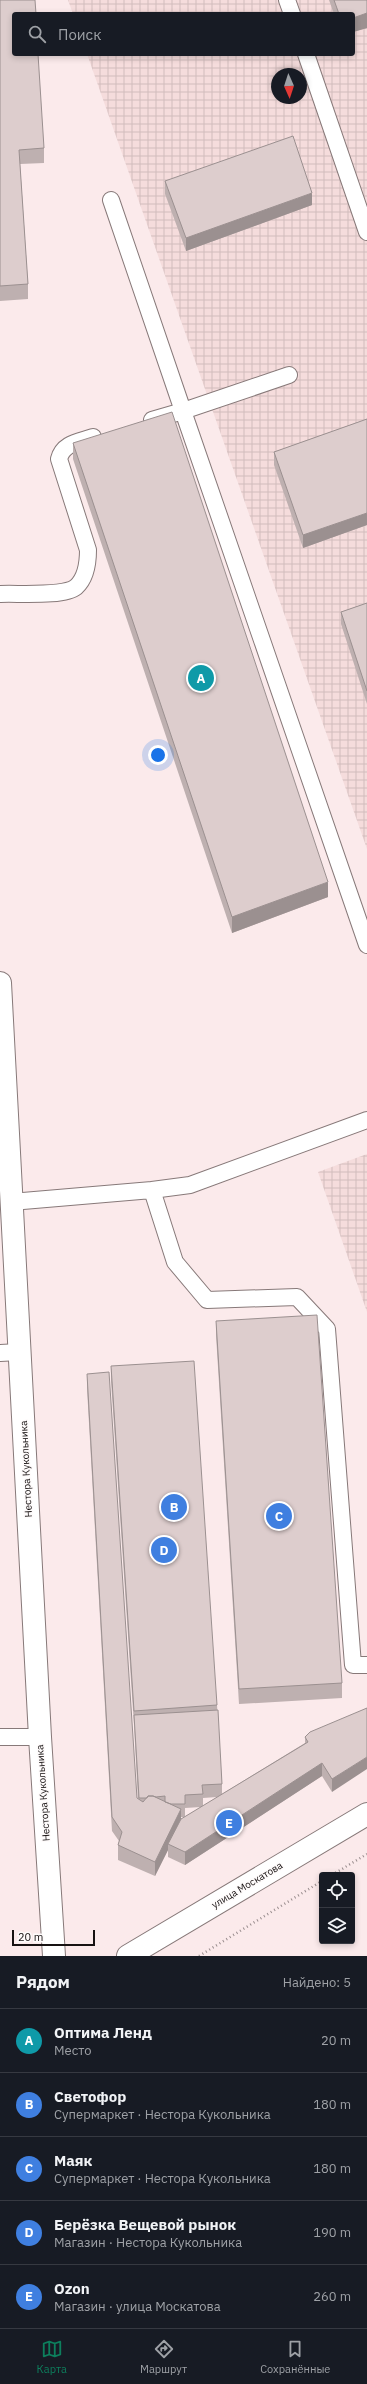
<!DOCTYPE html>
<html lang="ru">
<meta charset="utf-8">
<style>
body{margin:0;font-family:"IBM Plex Sans",sans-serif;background:#242831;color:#f1f3f6}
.controls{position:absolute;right:12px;bottom:12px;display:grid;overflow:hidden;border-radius:4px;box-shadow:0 2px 6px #0003}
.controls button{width:36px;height:36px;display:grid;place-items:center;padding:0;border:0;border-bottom:1px solid #363941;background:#171b24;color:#f1f3f6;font:20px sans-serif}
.compass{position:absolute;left:271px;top:68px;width:36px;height:36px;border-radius:50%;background:#171b24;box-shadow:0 2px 6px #0003;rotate:177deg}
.scale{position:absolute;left:12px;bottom:10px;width:83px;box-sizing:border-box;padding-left:4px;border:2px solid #171212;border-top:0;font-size:11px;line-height:14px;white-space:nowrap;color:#171212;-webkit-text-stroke:3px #fefbfb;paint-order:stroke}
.you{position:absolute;left:158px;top:755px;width:14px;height:14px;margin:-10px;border:3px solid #fff;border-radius:50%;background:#1a73e8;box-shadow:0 0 0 6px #1a73e833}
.badge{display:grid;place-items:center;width:26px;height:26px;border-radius:50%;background:#0d7f5d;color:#fff;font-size:13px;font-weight:700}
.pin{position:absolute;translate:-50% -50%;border:2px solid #fff;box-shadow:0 1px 4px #0006}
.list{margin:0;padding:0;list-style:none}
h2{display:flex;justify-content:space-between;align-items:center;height:52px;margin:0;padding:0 16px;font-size:17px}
h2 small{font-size:13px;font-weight:400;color:#9ea1a6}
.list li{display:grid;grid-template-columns:26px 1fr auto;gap:12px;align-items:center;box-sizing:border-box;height:64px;padding:0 16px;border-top:1px solid #363941}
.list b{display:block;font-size:15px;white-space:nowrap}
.list p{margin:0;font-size:13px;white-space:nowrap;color:#9ea1a6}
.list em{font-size:13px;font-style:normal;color:#9ea1a6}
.icon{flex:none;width:22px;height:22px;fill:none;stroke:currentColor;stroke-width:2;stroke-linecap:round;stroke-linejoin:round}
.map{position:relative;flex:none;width:367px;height:1956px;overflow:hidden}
.search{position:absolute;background:#171b24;box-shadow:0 2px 6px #0003;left:12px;right:12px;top:12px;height:44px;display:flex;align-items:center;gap:10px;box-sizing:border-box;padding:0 14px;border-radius:4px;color:#9ea1a6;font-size:15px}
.sheet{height:372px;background:#171b24}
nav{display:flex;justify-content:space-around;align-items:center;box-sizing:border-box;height:56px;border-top:1px solid #363941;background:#171b24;font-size:11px;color:#9ea1a6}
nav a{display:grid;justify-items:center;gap:2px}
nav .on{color:#0d7f5d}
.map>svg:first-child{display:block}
.industrial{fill:url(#industrial-grid);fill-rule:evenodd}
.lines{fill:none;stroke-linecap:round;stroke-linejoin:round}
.service-casing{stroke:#877979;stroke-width:18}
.minor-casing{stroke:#877979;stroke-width:24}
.secondary-casing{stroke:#877979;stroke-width:24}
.path{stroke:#998d8e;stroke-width:2.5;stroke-dasharray:1 3;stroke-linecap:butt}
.service{stroke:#fff;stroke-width:16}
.minor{stroke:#fff;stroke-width:22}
.secondary{stroke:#fff;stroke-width:22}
.wall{fill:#beb0b0;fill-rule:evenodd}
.shaded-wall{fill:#9b9090}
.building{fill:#ddcdcd;stroke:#9b9090}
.labels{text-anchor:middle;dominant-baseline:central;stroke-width:3;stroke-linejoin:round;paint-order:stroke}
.street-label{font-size:10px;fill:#171212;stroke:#fefbfb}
</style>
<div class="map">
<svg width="367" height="1956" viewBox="0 0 367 1956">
<defs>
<pattern id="industrial-grid" width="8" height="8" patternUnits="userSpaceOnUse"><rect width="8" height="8" fill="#f5dcdc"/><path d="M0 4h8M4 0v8" fill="none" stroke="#d1bcbc"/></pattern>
</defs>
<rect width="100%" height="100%" fill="#fbeaeb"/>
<!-- industrial -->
<path class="industrial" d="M68,0H367V849L87,54H353V14H73ZM277,74H301V98H277Z
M367,1154V1312L318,1172Z"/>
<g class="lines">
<defs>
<path id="service" d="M287,0L292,14
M306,54L367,232
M111,200L183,411L289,375
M152,420L183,411L367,945
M0,594C17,593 64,597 76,587C86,578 88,562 88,550L59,459C63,443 79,442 93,437
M152,1190L190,1185L367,1120
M11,1202L152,1190L175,1262L207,1300L297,1297L327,1329L353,1665H367
M0,1353L19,1352
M0,1737H40"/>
<path id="minor" d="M0,983L40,1737L54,1956"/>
<path id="secondary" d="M128,1956L367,1814"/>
</defs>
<!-- service casing -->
<use href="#service" class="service-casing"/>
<!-- minor casing -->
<use href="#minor" class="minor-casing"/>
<!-- secondary casing -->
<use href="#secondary" class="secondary-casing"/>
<!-- path -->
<path class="path" d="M332,1875L367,1854
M199,1956L322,1881"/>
<!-- service -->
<use href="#service" class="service"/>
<!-- minor -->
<use href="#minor" class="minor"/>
<!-- secondary -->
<use href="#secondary" class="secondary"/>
</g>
<!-- wall -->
<path class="wall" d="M0,0L44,148V163L20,164L28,284V299L0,301Z
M329,0H367V28L353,32V14H334Z
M165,181L312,205L186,251L165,194Z
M367,419V525L303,548L274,465V452Z
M73,443L328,897L232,933L73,459Z
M367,603V704L341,624V612Z
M216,1321L342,1683V1698L239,1704L216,1335Z
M111,1366L217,1705L222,1784V1794L305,1743V1737L367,1708L332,1792L322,1776L185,1865L168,1857V1850L155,1876L118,1860V1845L119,1841L112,1831L87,1388V1374L137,1798L138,1799L134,1725L111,1381ZM217,1797L203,1806V1798ZM201,1807L181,1819V1817H185V1808Z"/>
<!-- shaded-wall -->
<path class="shaded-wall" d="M367,13V28L353,32V18Z
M312,193V205L186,251V238Z
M367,513V525L303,548V535Z
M328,882V897L232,933V917Z
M367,1757V1769L332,1792V1779Z
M322,1763V1776L185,1865V1852Z
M181,1809V1824L168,1844V1850L155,1876V1862Z"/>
<!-- building -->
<path class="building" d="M0,0H35L36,14H14V54H38L44,148L19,150L28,284L0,286Z
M334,0H367V13L353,18V14H339Z
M293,136L312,193L186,238L165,181Z
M172,412L328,882L232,917L73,443Z
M367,419V513L303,535L274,452Z
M367,603V691L341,612Z
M317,1315L342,1683L239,1689L216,1321Z
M194,1361L217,1705L134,1711L111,1366Z
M109,1372L137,1798L143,1802L148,1796H153L181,1809L155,1862L118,1845L122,1832L112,1817L87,1374Z
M367,1708V1757L332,1779L322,1763L185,1852L168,1844L181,1819L308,1742L305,1737L310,1732Z
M218,1710L222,1784L202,1785L203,1794L185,1795V1804H171L165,1802V1796L156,1797L153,1796H148L147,1798H139L134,1715Z"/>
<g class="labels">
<!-- street labels -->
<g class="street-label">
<text transform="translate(26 1469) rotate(-93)">Нестора Кукольника</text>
<text transform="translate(43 1793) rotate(-94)">Нестора Кукольника</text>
<text transform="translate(247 1885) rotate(-31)">улица Москатова</text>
</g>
</g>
</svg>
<div class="controls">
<button><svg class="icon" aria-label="locate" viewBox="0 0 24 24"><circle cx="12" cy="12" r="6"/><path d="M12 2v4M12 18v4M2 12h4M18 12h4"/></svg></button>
<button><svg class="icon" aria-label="layers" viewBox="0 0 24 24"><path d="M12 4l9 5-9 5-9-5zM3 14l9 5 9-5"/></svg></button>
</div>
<svg class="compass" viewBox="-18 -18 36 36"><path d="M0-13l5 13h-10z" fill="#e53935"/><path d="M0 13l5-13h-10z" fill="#9ea1a6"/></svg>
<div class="scale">20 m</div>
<div class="you"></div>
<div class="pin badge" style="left:201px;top:678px;background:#0f9aa8">A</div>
<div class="pin badge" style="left:174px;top:1507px;background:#3f7fe0">B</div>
<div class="pin badge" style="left:279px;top:1516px;background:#3f7fe0">C</div>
<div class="pin badge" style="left:164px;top:1550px;background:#3f7fe0">D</div>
<div class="pin badge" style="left:229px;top:1823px;background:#3f7fe0">E</div>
<div class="search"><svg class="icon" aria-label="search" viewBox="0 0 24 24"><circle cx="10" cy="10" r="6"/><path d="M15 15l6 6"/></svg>Поиск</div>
</div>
<section class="sheet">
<h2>Рядом<small>Найдено: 5</small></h2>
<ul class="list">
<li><span class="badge" style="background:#0f9aa8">A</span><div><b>Оптима Ленд</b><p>Место</p></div><em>20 m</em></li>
<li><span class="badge" style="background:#3f7fe0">B</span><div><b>Светофор</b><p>Супермаркет · Нестора Кукольника</p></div><em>180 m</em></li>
<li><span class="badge" style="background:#3f7fe0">C</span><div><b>Маяк</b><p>Супермаркет · Нестора Кукольника</p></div><em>180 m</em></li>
<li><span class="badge" style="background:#3f7fe0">D</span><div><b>Берёзка Вещевой рынок</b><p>Магазин · Нестора Кукольника</p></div><em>190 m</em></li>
<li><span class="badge" style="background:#3f7fe0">E</span><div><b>Ozon</b><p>Магазин · улица Москатова</p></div><em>260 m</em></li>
</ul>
</section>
<nav>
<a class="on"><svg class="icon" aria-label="map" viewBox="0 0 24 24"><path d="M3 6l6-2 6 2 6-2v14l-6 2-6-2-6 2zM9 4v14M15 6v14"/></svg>Карта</a>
<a><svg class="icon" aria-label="directions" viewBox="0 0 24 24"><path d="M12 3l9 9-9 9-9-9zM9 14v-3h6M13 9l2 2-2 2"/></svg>Маршрут</a>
<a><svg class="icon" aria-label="saved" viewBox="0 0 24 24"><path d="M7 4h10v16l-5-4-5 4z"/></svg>Сохранённые</a>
</nav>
